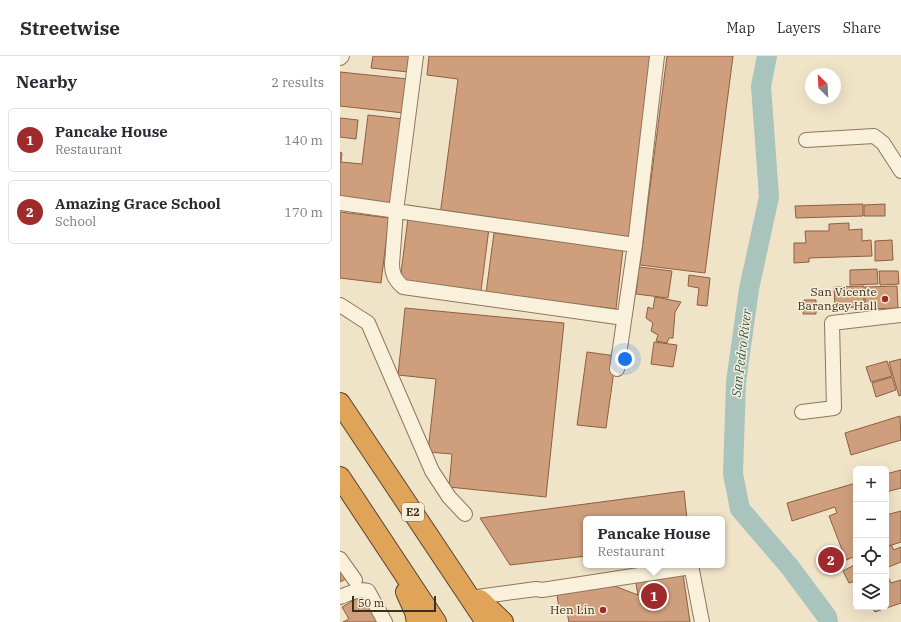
<!DOCTYPE html>
<html lang="en">
<head>
<meta charset="utf-8">
<style>
  body { margin:0; font-family:"IBM Plex Serif",serif; background:#f7f7f7; color:#2b2b33 }
  .controls { position:absolute; right:12px; bottom:12px; display:grid; overflow:hidden; border-radius:6px; box-shadow:0 4px 16px #0002 }
  .controls button { width:36px; height:36px; display:grid; place-items:center; padding:0; border:0; border-bottom:1px solid #e1e1e2; background:#fff; color:#2b2b33; font:20px sans-serif }
  .compass { position:absolute; left:465px; top:12px; width:36px; height:36px; border-radius:50%; background:#fff; box-shadow:0 4px 16px #0002; rotate:336deg }
  .scale { position:absolute; left:12px; bottom:10px; width:84px; box-sizing:border-box; padding-left:4px; border:2px solid #3d2e20; border-top:0; font-size:11px; line-height:14px; white-space:nowrap; color:#3d2e20; -webkit-text-stroke:3px #f7eed8; paint-order:stroke }
  .you { position:absolute; left:285px; top:303px; width:14px; height:14px; margin:-10px; border:3px solid #fff; border-radius:50%; background:#1a73e8; box-shadow:0 0 0 6px #1a73e833 }
  .badge { display:grid; place-items:center; width:26px; height:26px; border-radius:50%; background:#9e2a2b; color:#fff; font-size:13px; font-weight:700 }
  .pin { position:absolute; translate:-50% -50%; border:2px solid #fff; box-shadow:0 1px 4px #0006 }
  .popup { position:absolute; left:243px; top:460px; width:142px; height:52px; box-sizing:border-box; display:grid; place-content:center; border-radius:6px; background:#fff; filter:drop-shadow(0 1px 3px #0005); font-size:13px; white-space:nowrap; color:#7c7c81 }
  .popup b { font-size:15px; color:#2b2b33 }
  .popup::after { content:''; position:absolute; left:50%; top:100%; margin-left:-8px; border:8px solid transparent; border-top-color:#fff }
  .list { margin:0; padding:0; list-style:none }
  h2 { display:flex; justify-content:space-between; align-items:center; height:52px; margin:0; padding:0 16px; font-size:17px }
  h2 small { font-size:13px; font-weight:400; color:#7c7c81 }
  .list li { display:grid; grid-template-columns:26px 1fr auto; gap:12px; align-items:center; box-sizing:border-box; height:64px; margin:0 8px 8px; padding:0 8px; border:1px solid #e1e1e2; border-radius:6px }
  .list b { display:block; font-size:15px; white-space:nowrap }
  .list p { margin:0; font-size:13px; white-space:nowrap; color:#7c7c81 }
  .list em { font-size:13px; font-style:normal; color:#7c7c81 }
  .icon { flex:none; width:22px; height:22px; fill:none; stroke:currentColor; stroke-width:2; stroke-linecap:round; stroke-linejoin:round }
  .map { position:relative; flex:none; width:561px; height:566px; overflow:hidden }
  header { display:flex; align-items:center; gap:24px; box-sizing:border-box; height:56px; padding:0 20px; background:#fff; border-bottom:1px solid #e1e1e2 }
  header strong { font-size:19px }
  nav { display:flex; gap:22px; margin-inline-start:auto; font-size:14px }
  main { display:flex }
  aside { flex:1; background:#fff }
  .map>svg:first-child { display:block }
  .lines { fill:none; stroke-linecap:round; stroke-linejoin:round }
  .river { stroke:#a9c4bc; stroke-width:20 }
  .building { fill:#cf9f7d; stroke:#8d5f41 }
  .minor-casing { stroke:#8d765c; stroke-width:16 }
  .highway-casing { stroke:#5b4430; stroke-width:22 }
  .minor { stroke:#faf1dc; stroke-width:14 }
  .highway { stroke:#e0a458; stroke-width:20 }
  .poi-dot { fill:#9e2a2b; stroke:#f7eed8; stroke-width:1.5 }
  .labels { text-anchor:middle; stroke-width:3; stroke-linejoin:round; paint-order:stroke }
  .shield { fill:#f7eed8; stroke:#756857; stroke-width:1 }
  .shield-label { font-size:11px; font-weight:bold; fill:#3d2e20 }
  .poi-label { font-size:12px; fill:#3d2e20; stroke:#f7eed8; text-anchor:end }
  .water-label { font-size:13px; font-style:italic; fill:#2f5d5a; stroke:#f7eed8 }
</style>
</head>
<body>
<header>
<strong>Streetwise</strong>
<nav><a>Map</a><a>Layers</a><a>Share</a></nav>
</header>
<main>
<aside>
<h2>Nearby<small>2 results</small></h2>
<ul class="list">
<li><span class="badge">1</span><div><b>Pancake House</b><p>Restaurant</p></div><em>140 m</em></li>
<li><span class="badge">2</span><div><b>Amazing Grace School</b><p>School</p></div><em>170 m</em></li>
</ul>
</aside>
<div class="map">
<svg width="561" height="566" viewBox="0 0 561 566">
  <rect width="100%" height="100%" fill="#f0e4c8"/>
  <g class="lines">
    <!-- river -->
    <path class="river" d="M427 0 421 30 429 141 409 233 396 326 393 418 400 453 449 510 487 561 488 566"/>
  </g>
  <!-- building -->
  <path class="building" d="M33 0H70L68 16 31 12Z
    M89 0H312L289 184 100 159 118 23 87 19Z
    M327 0H393L365 217 300 209Z
    M0 16 68 23 64 57 0 50Z
    M28 59 63 63 54 148 0 142V96L2 97 1 106 22 108Z
    M0 62 18 64 16 83 0 81Z
    M523 148V160L456 162 455 150Z
    M545 148V160H524V149Z
    M0 156 49 162 41 227 0 222Z
    M68 162 149 172 141 235 60 225Z
    M509 167V174L522 173V185L531 184 532 200 469 202V206L454 207V187H466L465 175H489V168Z
    M154 177 283 193 276 253 146 237Z
    M552 184 553 204 535 205V185Z
    M299 211 332 215 328 242 296 238Z
    M537 213 538 228 510 229V214Z
    M539 215H558L559 228 540 229Z
    M349 219 370 222 367 250 357 249 359 232 348 230Z
    M524 230V251L495 252 494 231Z
    M557 230 558 252 525 253V231Z
    M315 241 341 246 335 256 333 282H329L327 287 316 285 318 279 311 275 313 267 306 262 308 251 313 253Z
    M464 244H476V258H463Z
    M65 252 224 267 206 441 109 431 112 398 88 396 96 323 58 319Z
    M314 286 337 289 333 311 311 308Z
    M247 296 276 300 266 372 237 369Z
    M561 303V339L559 340 549 306Z
    M547 305 552 320 531 326 526 311Z
    M552 321 556 334 536 341 532 327Z
    M560 360 561 384 511 399 505 377Z
    M561 414V432L546 436V418Z
    M516 427V446H515L516 450V500L506 504 489 460 497 457 495 451 452 465 447 447Z
    M344 435 347 463H246V500L170 509 140 462Z
    M561 455V486L546 491V459Z
    M551 489 554 494 561 491V506L546 512V491Z
    M516 508V525L509 527 503 515Z
    M0 509 8 522 0 526Z
    M343 518 350 566H229L226 552 219 553 216 531 272 529 298 539 295 522Z
    M546 521H548L551 527 561 524V547L535 556 531 551H546Z
    M23 539 39 566H3L9 563 2 551Z"/>
  <g class="lines">
    <defs>
      <path id="minor" d="M76 0 56 155 52 208C52 218 55 224 63 231L284 262
        M0 2 2 0
        M466 84 534 80 543 87 561 115
        M0 147 295 189
        M0 249 28 267 92 415 109 441 125 458
        M277 313 295 189 317 0
        M462 356 494 352 492 267 561 259
        M0 503 15 524
        M351 509 362 566
        M0 541C8 538 19 532 28 535L45 566
        M137 541 196 533 202 534 351 511"/>
      <path id="highway" d="M0 347 146 566
        M0 421 96 566
        M66 536 75 556 77 566
        M140 544 163 566"/>
    </defs>
    <!-- minor casing -->
    <use href="#minor" class="minor-casing"/>
    <!-- highway casing -->
    <use href="#highway" class="highway-casing"/>
    <!-- minor -->
    <use href="#minor" class="minor"/>
    <!-- highway -->
    <use href="#highway" class="highway"/>
  </g>
  <!-- markers -->
  <g class="poi-dot">
    <circle cx="545" cy="243" r="4"/>
    <circle cx="263" cy="554" r="4"/>
  </g>
  <g class="labels">
    <!-- shield labels -->
    <rect class="shield" x="62" y="447" width="22" height="18" rx="3"/>
    <g class="shield-label">
      <text x="73" y="460">E2</text>
    </g>
    <!-- poi labels -->
    <g class="poi-label">
      <text x="537" y="240">San Vicente<tspan x="537" dy="14">Barangay Hall</tspan></text>
      <text x="255" y="558">Hen Lin</text>
    </g>
    <!-- water labels -->
    <g class="water-label">
      <text transform="translate(401 297) rotate(-83)" y="5">San Pedro River</text>
    </g>
  </g>
</svg>
<div class="controls">
<button>+</button>
<button>−</button>
<button><svg class="icon" aria-label="locate" viewBox="0 0 24 24"><circle cx="12" cy="12" r="6"/><path d="M12 2v4M12 18v4M2 12h4M18 12h4"/></svg></button>
<button><svg class="icon" aria-label="layers" viewBox="0 0 24 24"><path d="M12 4l9 5-9 5-9-5zM3 14l9 5 9-5"/></svg></button>
</div>
<svg class="compass" viewBox="-18 -18 36 36"><path d="M0-13l5 13h-10z" fill="#e53935"/><path d="M0 13l5-13h-10z" fill="#7c7c81"/></svg>
<div class="scale">50 m</div>
<div class="you"></div>
<div class="pin badge" style="left:314px;top:540px">1</div>
<div class="popup"><b>Pancake House</b>Restaurant</div>
<div class="pin badge" style="left:491px;top:504px">2</div>
</div>
</main>
</body>
</html>
